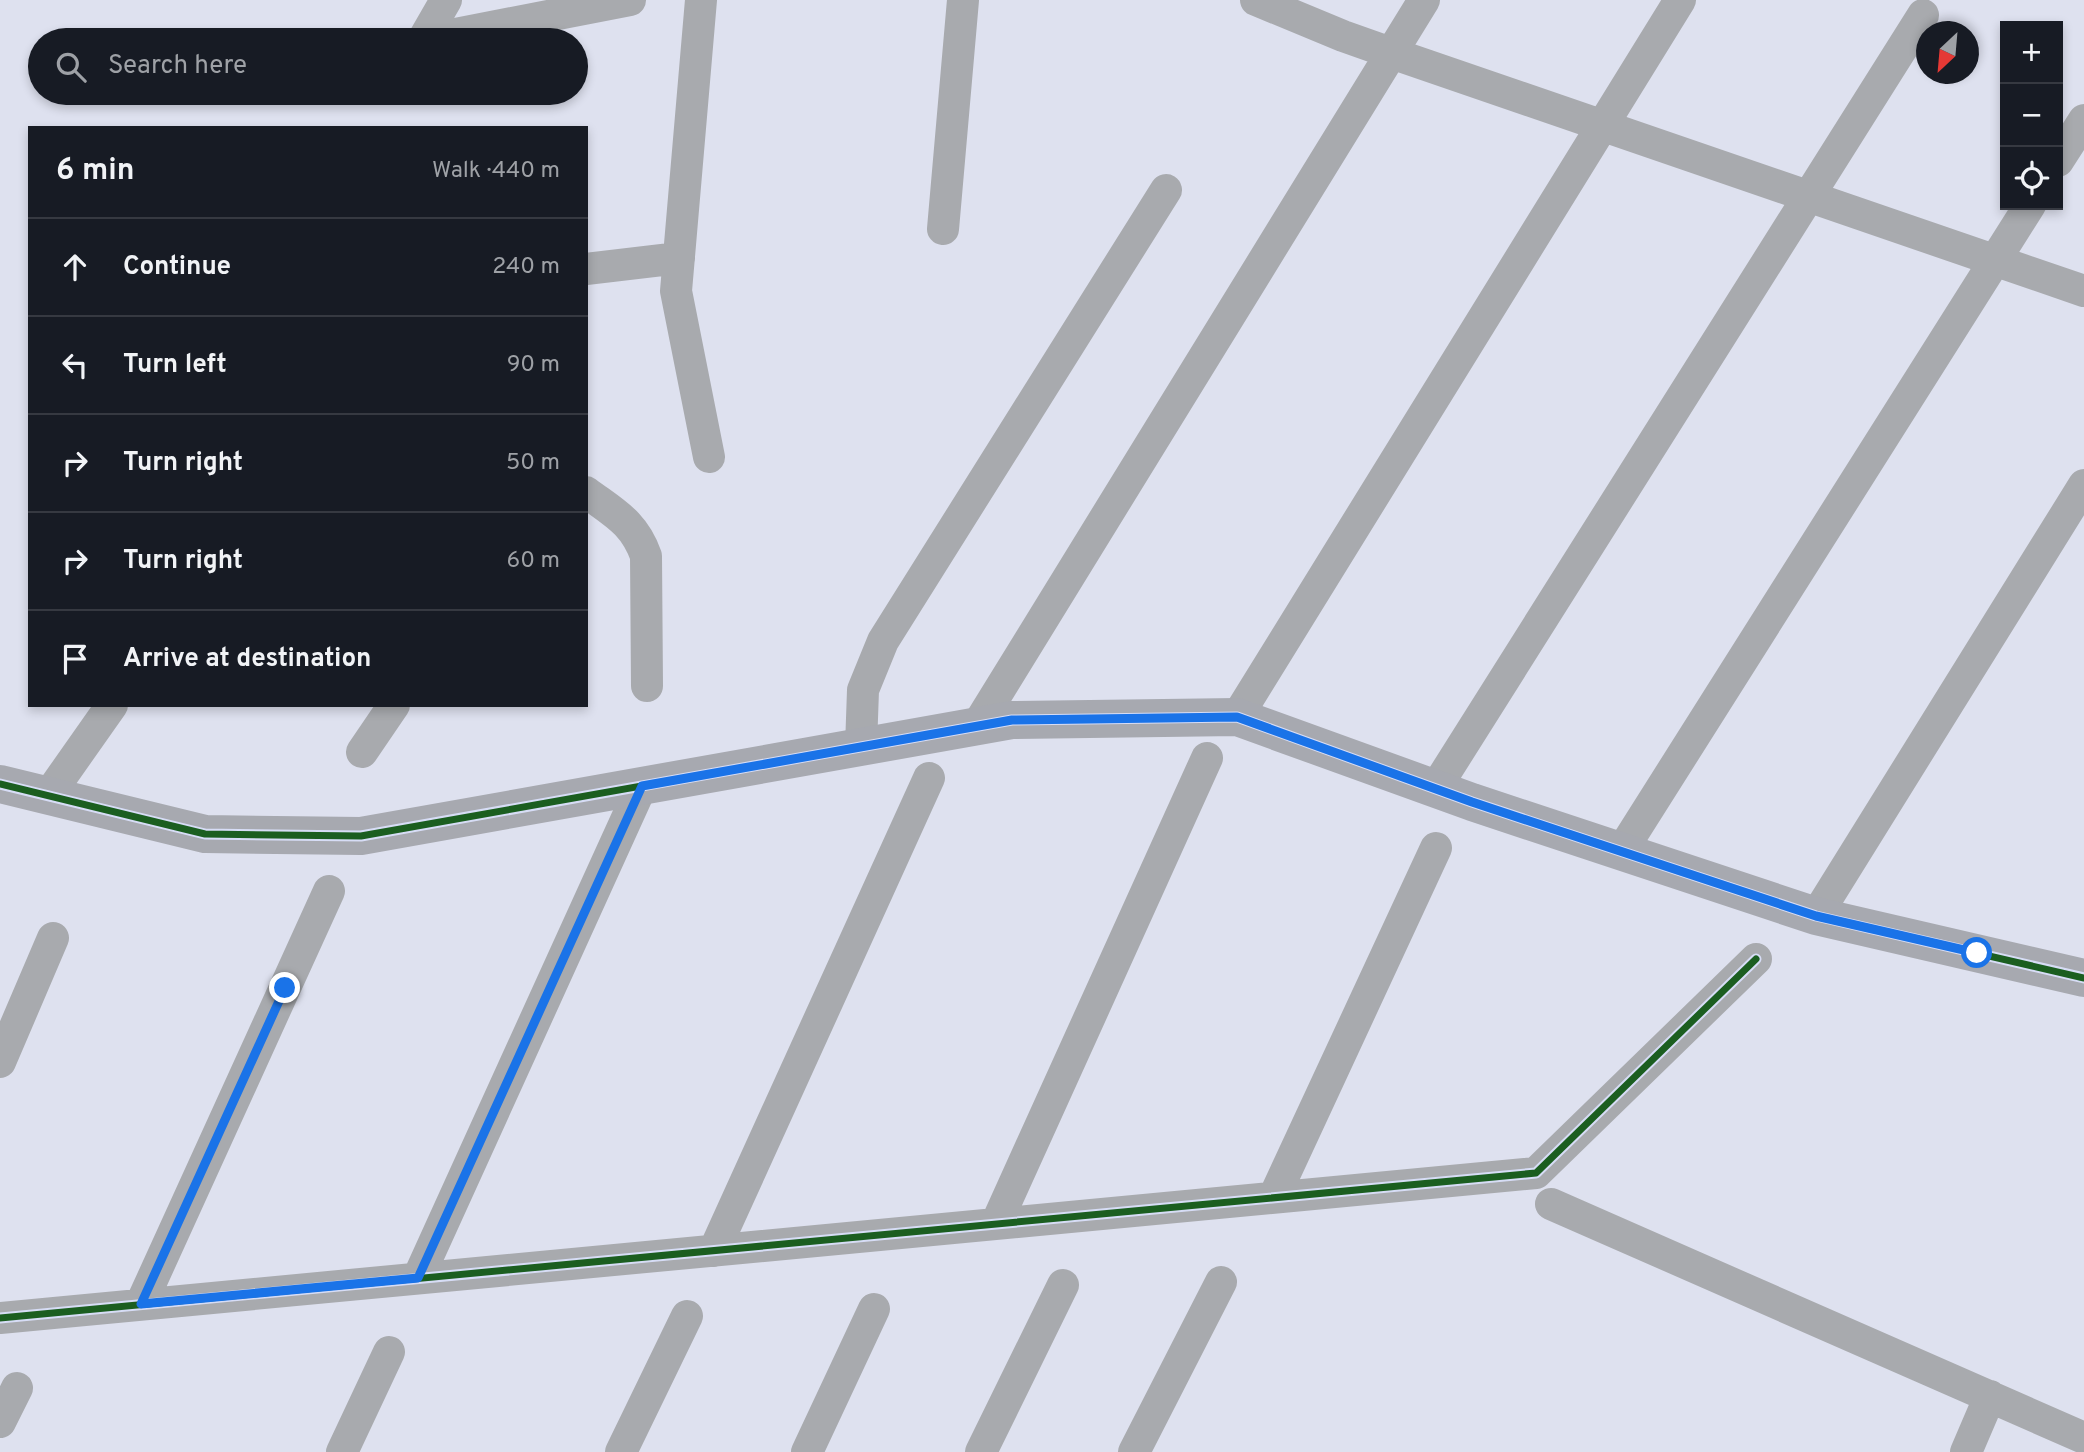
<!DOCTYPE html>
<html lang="en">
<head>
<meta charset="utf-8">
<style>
  body { margin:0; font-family:Overpass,sans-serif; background:#242831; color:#f1f3f6 }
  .controls { position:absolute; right:21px; top:21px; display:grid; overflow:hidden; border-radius:0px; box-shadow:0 4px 10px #0003 }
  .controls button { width:63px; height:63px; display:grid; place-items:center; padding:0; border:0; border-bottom:2px solid #363941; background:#171b24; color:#f1f3f6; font:35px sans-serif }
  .compass { position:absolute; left:1916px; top:21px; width:63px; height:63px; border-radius:50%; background:#171b24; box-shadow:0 4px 10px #0003; rotate:206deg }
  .stop { position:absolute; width:21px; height:21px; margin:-16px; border:5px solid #1a73e8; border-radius:50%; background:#fff }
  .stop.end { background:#1a73e8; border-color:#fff; box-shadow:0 2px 7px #0008 }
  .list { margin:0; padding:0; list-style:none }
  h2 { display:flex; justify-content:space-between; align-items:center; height:91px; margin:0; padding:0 28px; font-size:30px }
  h2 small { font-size:23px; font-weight:400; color:#9ea1a6 }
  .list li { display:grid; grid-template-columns:46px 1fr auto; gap:21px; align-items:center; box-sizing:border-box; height:98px; padding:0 28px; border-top:2px solid #363941 }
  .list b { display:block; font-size:26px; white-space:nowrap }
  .list em { font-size:23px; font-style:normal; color:#9ea1a6 }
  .icon { flex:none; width:38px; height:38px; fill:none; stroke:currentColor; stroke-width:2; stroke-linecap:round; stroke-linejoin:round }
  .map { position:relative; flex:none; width:2084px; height:1452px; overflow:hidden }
  .search { position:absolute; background:#171b24; box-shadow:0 4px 10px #0003; left:28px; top:28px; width:560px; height:77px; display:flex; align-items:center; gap:18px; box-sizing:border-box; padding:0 24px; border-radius:38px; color:#9ea1a6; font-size:26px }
  .panel { position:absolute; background:#171b24; box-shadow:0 4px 10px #0003; left:28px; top:126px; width:560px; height:581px; border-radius:0px }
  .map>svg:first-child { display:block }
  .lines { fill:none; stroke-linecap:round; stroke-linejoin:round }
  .street { stroke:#a8aaae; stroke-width:32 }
  .secondary { stroke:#a7a9b0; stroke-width:38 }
  .cycleway-casing { stroke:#d7ddf6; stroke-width:11 }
  .cycleway { stroke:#1b5e20; stroke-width:7 }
  .route { stroke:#1a73e8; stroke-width:9 }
</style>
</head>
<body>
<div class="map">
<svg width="2084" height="1452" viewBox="0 0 2084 1452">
  <rect width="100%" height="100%" fill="#dee1ef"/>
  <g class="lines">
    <!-- street -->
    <path class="street" d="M701 0 676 291 709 457
      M1256 0 1343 36 1391 53 2084 291
      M423 40 446 0
      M425 40 630 0
      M2058 161 2084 120
      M943 229 963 0
      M586 269 679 258
      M586 492C614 513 634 522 646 556L647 686
      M1237 717 1680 0
      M977 726 1424 0
      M861 747 863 690 883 641 1166 190
      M362 752 394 705
      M1435 789 1923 15
      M48 796 112 705
      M1621 852 2030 205
      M1816 916 2084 485
      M0 1062 53 938
      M1274 1197 1436 848
      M1551 1204 2084 1438
      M996 1224 1207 758
      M714 1251 929 778
      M418 1278 642 785
      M141 1304 329 891
      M0 1318 1536 1173 1756 959
      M0 1422 17 1388
      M342 1452 389 1352
      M621 1452 687 1316
      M807 1452 874 1309
      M981 1452 1063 1285
      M1134 1452 1221 1282
      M1966 1452 1990 1396"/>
    <!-- secondary -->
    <path class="secondary" d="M0 784 205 834 361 836 1012 720 1237 717 1472 802 1816 916 2084 978"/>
    <defs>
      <path id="cycleway" d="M0 784 205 834 361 836 1012 720 1237 717 1472 802 1816 916 2084 978
        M0 1318 1536 1173 1756 959"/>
    </defs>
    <!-- cycleway casing -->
    <use href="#cycleway" class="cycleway-casing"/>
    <!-- cycleway -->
    <use href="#cycleway" class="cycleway"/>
  </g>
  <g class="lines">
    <!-- route -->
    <path class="route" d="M285 988 141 1304 418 1278 642 786 1012 720 1237 717 1472 802 1816 916 1977 953"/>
  </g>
</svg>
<div class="controls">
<button>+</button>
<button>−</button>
<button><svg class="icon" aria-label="locate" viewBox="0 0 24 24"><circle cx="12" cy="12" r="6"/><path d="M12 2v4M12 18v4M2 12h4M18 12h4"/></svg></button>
</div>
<svg class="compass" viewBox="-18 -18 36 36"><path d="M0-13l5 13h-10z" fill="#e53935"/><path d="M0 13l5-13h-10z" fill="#9ea1a6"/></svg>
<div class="stop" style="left:1977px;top:953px"></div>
<div class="stop end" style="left:285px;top:988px"></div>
<div class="search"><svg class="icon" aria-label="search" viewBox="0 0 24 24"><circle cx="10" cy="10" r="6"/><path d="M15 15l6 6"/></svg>Search here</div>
<section class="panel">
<h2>6 min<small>Walk · 440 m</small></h2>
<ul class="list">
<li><svg class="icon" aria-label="ahead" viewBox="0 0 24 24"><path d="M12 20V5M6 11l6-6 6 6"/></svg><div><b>Continue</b></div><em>240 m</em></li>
<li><svg class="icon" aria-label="left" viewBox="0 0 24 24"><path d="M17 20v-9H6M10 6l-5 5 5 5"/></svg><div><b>Turn left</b></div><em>90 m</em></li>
<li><svg class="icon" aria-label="right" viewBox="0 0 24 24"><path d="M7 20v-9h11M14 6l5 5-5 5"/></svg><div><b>Turn right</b></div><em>50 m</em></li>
<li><svg class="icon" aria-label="right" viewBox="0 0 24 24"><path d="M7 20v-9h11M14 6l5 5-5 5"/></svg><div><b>Turn right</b></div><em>60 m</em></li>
<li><svg class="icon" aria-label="arrive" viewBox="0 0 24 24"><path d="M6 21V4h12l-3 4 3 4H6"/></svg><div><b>Arrive at destination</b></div></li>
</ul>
</section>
</div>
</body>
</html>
